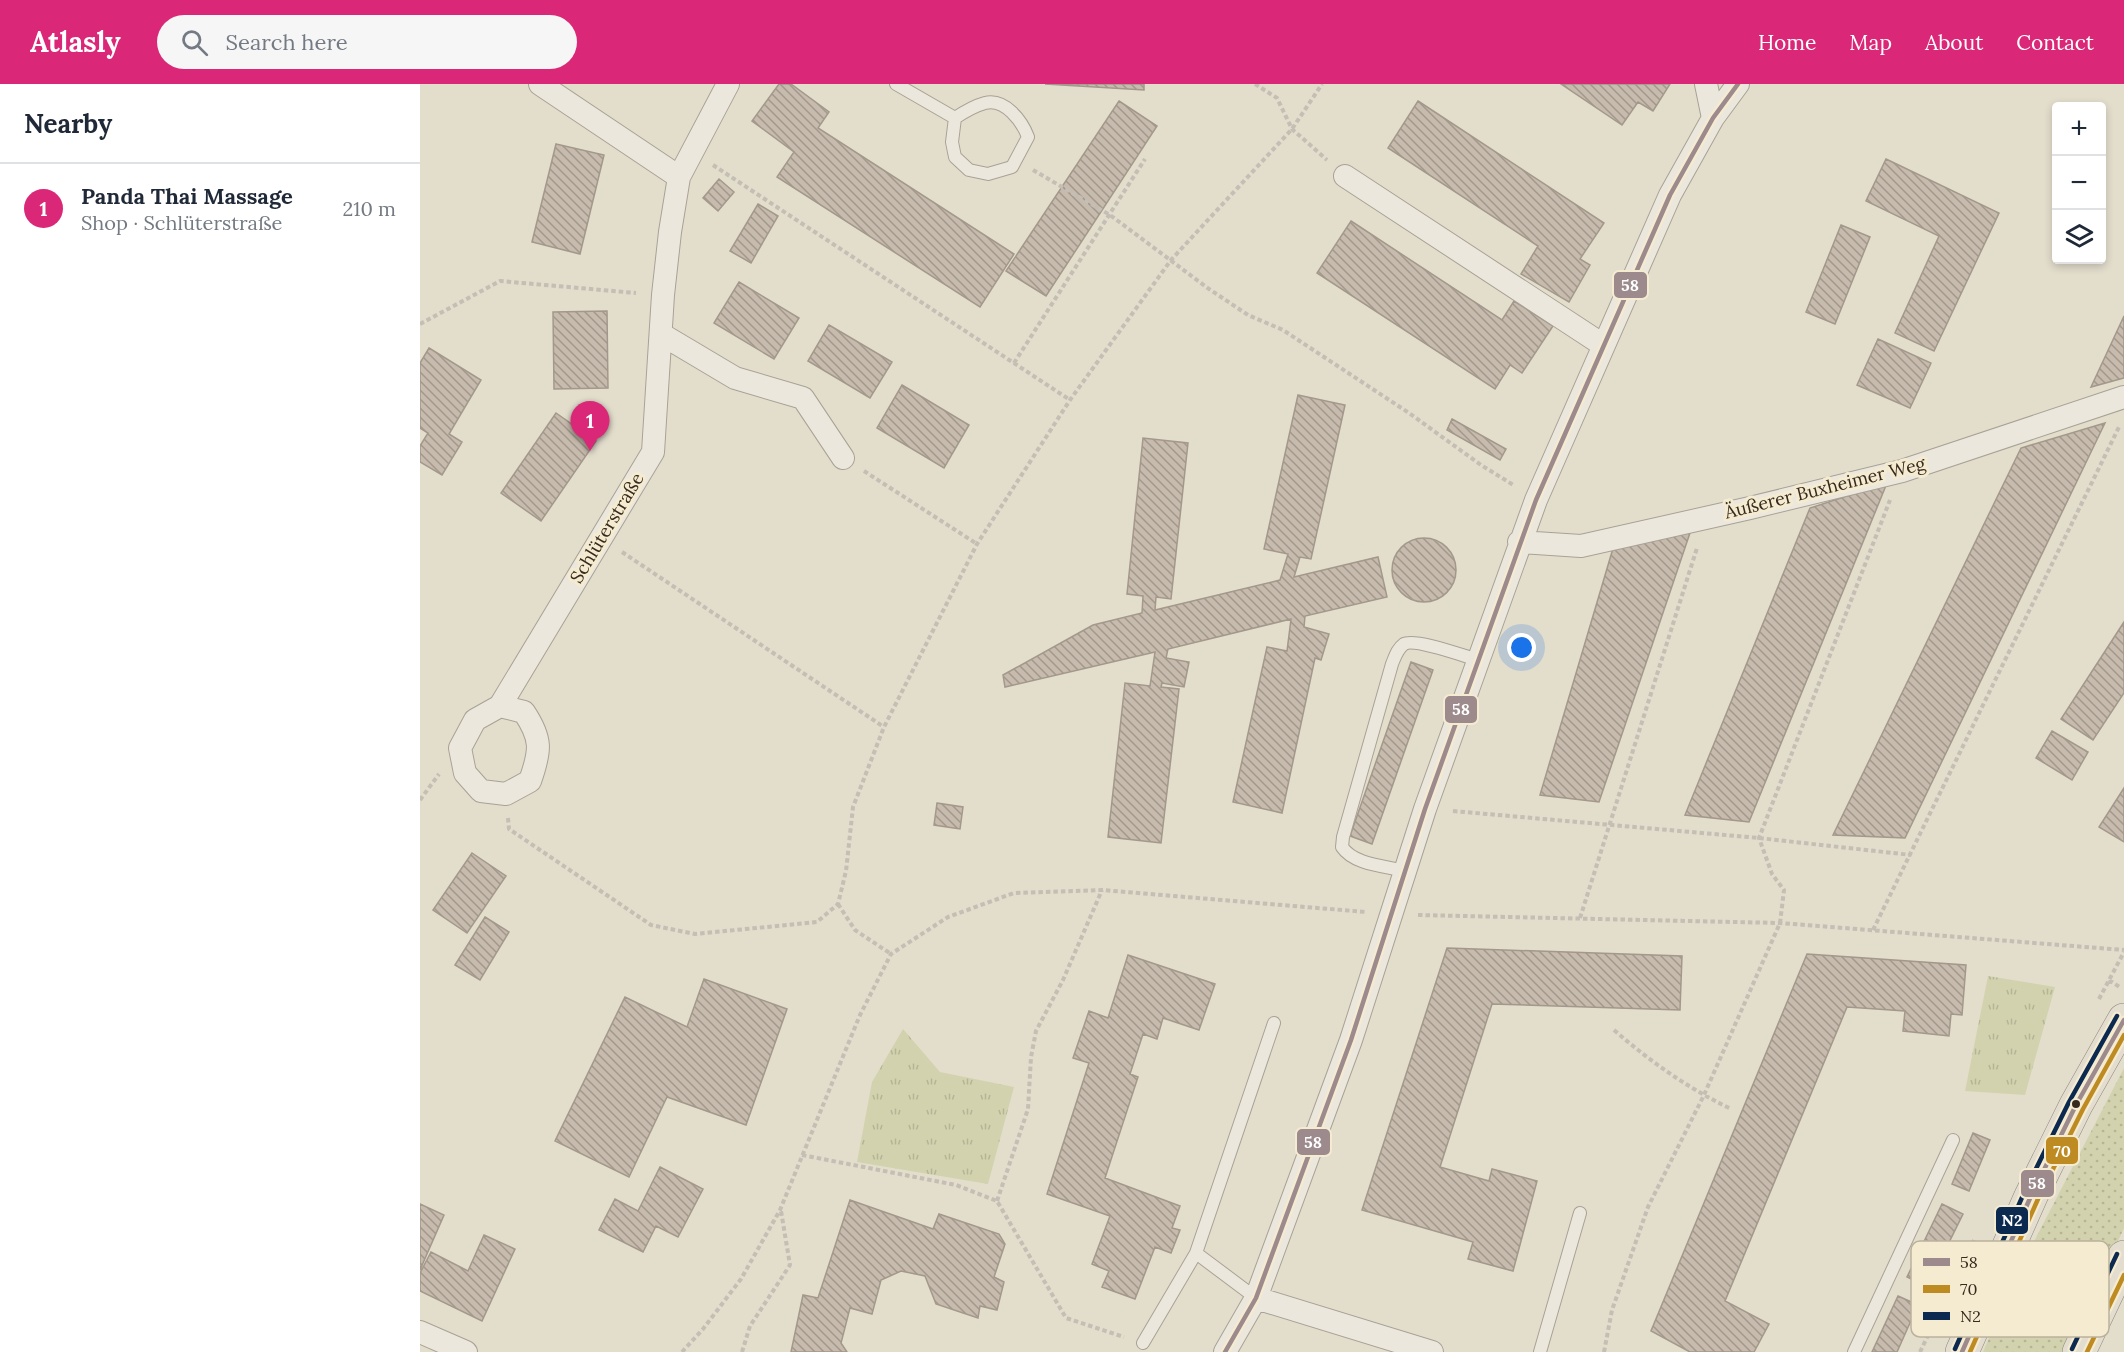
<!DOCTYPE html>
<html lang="en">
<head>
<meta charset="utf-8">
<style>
  body { margin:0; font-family:Lora,serif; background:#f6f6f7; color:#1f2937 }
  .controls { position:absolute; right:18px; top:18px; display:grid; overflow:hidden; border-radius:6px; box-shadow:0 3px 9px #0003 }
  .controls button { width:54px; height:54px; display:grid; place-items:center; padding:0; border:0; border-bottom:2px solid #e0e1e3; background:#fff; color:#1f2937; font:30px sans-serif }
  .you { position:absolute; left:1102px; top:564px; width:21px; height:21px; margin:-15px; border:4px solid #fff; border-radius:50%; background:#1a73e8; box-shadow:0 0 0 9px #1a73e833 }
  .badge { display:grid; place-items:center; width:39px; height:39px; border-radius:50%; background:#db2777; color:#fff; font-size:20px; font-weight:700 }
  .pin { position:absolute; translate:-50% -50px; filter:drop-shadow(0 2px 3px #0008) }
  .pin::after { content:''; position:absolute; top:32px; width:21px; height:18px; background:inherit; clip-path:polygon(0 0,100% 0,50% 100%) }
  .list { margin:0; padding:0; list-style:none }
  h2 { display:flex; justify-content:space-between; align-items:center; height:78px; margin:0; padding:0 24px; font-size:26px }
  h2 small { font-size:20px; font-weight:400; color:#747a83 }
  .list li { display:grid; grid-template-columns:39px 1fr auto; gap:18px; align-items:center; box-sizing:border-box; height:90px; padding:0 24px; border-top:2px solid #e0e1e3 }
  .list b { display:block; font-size:22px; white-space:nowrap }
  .list p { margin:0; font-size:20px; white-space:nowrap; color:#747a83 }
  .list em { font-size:20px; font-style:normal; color:#747a83 }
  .icon { flex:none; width:33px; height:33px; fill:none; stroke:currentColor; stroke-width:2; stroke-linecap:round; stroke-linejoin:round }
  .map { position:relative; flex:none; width:1704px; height:1268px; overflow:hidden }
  header { display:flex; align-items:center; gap:36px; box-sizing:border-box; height:84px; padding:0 30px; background:#db2777; color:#fff }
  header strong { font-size:28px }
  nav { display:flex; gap:33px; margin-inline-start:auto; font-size:21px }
  .search { width:420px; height:54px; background:#f6f6f7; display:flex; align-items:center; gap:15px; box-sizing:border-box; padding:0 21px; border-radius:33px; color:#747a83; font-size:22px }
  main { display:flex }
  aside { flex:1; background:#fff }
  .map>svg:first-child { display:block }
  .grass { fill:url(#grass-dots) }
  .park { fill:url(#park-tufts) }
  .building { fill:url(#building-back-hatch); stroke:#a3988b; stroke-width:1.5 }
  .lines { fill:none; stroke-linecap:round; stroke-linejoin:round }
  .lane-casing { stroke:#a8a295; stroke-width:14 }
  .street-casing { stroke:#a8a295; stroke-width:24 }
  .primary-casing { stroke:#8e877c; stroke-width:34 }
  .path { stroke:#c4beb4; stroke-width:4; stroke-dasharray:4.5 3; stroke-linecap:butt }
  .lane { stroke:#ece7dd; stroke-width:12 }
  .street { stroke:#ece7dd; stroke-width:22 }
  .primary { stroke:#e3ddcf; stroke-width:33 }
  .bus-1-casing { stroke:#f5ebd1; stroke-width:9 }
  .bus-2-casing { stroke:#f5ebd1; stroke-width:9 }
  .bus-3-casing { stroke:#f5ebd1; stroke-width:9 }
  .bus-1 { stroke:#9c8a8d; stroke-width:4.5 }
  .bus-2 { stroke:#bd8b21; stroke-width:4.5 }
  .bus-3 { stroke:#0c294f; stroke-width:4.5 }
  .bus-dot { fill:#372a1d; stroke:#f5ebd1; stroke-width:2 }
  .labels { text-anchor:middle; stroke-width:6; stroke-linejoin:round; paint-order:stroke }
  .street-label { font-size:18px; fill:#372a1d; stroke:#f5ebd1 }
  .key { fill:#f5ebd1; stroke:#bcb19b; stroke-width:1.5 }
  .key-label { font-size:16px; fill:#372a1d }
  .line-badge { stroke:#f5ebd1; stroke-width:2 }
  .badge-label { font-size:16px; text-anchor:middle; font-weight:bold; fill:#fff }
</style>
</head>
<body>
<header>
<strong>Atlasly</strong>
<div class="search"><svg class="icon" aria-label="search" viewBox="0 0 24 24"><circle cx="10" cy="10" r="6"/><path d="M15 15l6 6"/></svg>Search here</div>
<nav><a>Home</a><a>Map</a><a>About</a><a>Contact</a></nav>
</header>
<main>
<aside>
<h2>Nearby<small></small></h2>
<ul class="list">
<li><span class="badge">1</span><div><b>Panda Thai Massage</b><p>Shop · Schlüterstraße</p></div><em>210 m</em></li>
</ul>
</aside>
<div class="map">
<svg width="1704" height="1268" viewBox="0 0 1704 1268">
  <defs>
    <pattern id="grass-dots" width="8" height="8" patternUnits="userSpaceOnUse" patternTransform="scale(1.5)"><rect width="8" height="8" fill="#d2d3ae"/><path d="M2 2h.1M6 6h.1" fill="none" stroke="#b5b595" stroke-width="1.8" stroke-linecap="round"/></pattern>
    <pattern id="park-tufts" width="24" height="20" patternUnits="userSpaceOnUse" patternTransform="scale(1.5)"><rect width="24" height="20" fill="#d2d3ae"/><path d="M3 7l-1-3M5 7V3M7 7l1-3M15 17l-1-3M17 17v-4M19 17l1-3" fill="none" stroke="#b5b595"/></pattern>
    <pattern id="building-back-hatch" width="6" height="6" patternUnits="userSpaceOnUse" patternTransform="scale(1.5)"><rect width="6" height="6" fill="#c7bbad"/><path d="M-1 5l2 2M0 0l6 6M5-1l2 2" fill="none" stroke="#a2988c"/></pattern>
  </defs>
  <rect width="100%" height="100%" fill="#e3ddcc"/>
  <!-- grass -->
  <path class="grass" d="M1704 984V1144L1647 1268H1563L1594 1196Z"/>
  <!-- park -->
  <path class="park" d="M1568 892 1635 903 1605 1011 1545 1007Z
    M483 945 520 988 594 1003 568 1100 437 1078 452 998Z"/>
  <!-- building -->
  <path class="building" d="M359 0H371L409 28 398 44 594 170 560 223 357 93 374 68 332 37Z
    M625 0H724V6Z
    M1141 0H1250L1233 27 1218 18 1202 41Z
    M699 17 737 42 626 212 586 187Z
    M998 17 1184 139 1160 175 1170 181 1149 218 1101 190 1118 162 968 64Z
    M136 60 184 71 160 170 112 158Z
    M1466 75 1579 129 1514 267 1475 249 1519 152 1446 117Z
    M299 95 314 108 298 127 283 114Z
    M338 120 358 132 331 179 310 167Z
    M931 137 1082 236 1094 217 1133 242 1102 289 1090 281 1075 305 897 189Z
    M1421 141 1450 153 1415 240 1386 228Z
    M319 198 379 234 354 275 294 239Z
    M187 227 188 304 134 305 133 228Z
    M1704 232V294L1671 303Z
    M409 241 472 278 450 314 388 277Z
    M1458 255 1511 279 1490 324 1437 301Z
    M9 264 61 296 29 350 42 358 22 391 0 378V362L8 349 0 344V279Z
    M482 301 549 341 524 384 457 344Z
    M878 311 925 321 891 475 880 473 874 493 958 473 967 513 885 532 884 543 909 550 901 576 895 574 862 729 813 718 847 563 867 567 871 535 748 565 746 574 769 578 764 603 742 599 741 603 759 605 741 759 688 753 705 599 730 602 735 568 585 603 583 591 673 541 722 529 723 512 707 510 723 354 768 359 751 515 736 513 735 526 860 496 868 470 844 465Z
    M136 329 176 357 121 437 81 409Z
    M1032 335 1086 365 1080 376 1027 346Z
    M1685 339 1485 754 1413 751 1601 364Z
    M1467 399 1329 738 1265 731 1390 424Z
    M1272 443 1179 718 1120 711 1194 461Z
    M972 486a32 32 0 1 1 64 0a32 32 0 1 1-64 0Z
    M1704 538V609L1673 656 1641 635Z
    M991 578 1013 586 952 760 930 752Z
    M1632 647 1668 668 1652 696 1616 674Z
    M1704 704V758L1679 743Z
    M517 719 543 723 540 745 514 741Z
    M52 769 86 792 47 849 13 826Z
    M65 833 89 848 60 896 35 881Z
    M1027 864 1262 872 1260 926 1072 920 1020 1083 1069 1097 1072 1085 1117 1097 1093 1187 1048 1175 1053 1158 942 1126Z
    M1387 870 1546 881 1542 931 1531 930 1529 952 1483 947 1485 927 1427 923 1305 1217 1349 1240 1334 1268H1270L1231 1247Z
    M708 871 795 900 779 946 743 934 737 955 723 950 710 990 718 993 685 1094 760 1122 752 1144 760 1146 751 1169 735 1163 715 1215 682 1203 689 1187 672 1180 690 1132 627 1110 669 979 653 974 669 927 688 934Z
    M284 895 367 925 326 1041 247 1013 209 1093 135 1057 205 913 267 943Z
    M1553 1049 1570 1056 1549 1107 1532 1100Z
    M240 1083 283 1105 258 1153 236 1142 223 1168 179 1146 195 1115 218 1127Z
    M430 1116 513 1145 519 1130 579 1150 585 1160 574 1193 584 1198 577 1226 560 1222 558 1234 516 1220 505 1192 481 1187 461 1196 452 1230 430 1224 421 1259 427 1268H371L383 1211 398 1214Z
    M0 1120 24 1131 0 1186Z
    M1522 1120 1543 1130 1507 1203 1487 1193Z
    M64 1151 95 1165 62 1237 0 1207V1189L11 1168 48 1187Z
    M1478 1212 1498 1221 1477 1268H1452Z"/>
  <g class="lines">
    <defs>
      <path id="lane" d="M476 0 535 34C544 28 554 22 565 19 585 14 602 37 608 53L592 83 568 90 549 86 535 73 532 58 535 34
        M985 787C966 782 934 781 922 763L923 753 972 580C975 573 977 565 984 560 995 554 1044 572 1058 576
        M776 1169 836 1214
        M723 1259 776 1169 854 939
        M1120 1268 1160 1129
        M1434 1268 1533 1056"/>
      <path id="street" d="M120 0 259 93
        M1286 0 1293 34
        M925 92 1183 261
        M241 250 315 294 383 314 423 374
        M1099 458 1161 462 1330 424 1482 387 1704 313
        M80 622 104 628C122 655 121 666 110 697L86 710 61 707 45 689 40 664 55 636 80 622 233 368 243 211 250 148 259 93 308 0
        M836 1214 1012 1268
        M0 1248 46 1268
        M805 1268 836 1214 931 956 1005 725 1116 416 1250 111 1293 34 1318 0"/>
      <path id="primary" d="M1542 1268 1611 1112 1656 1021 1704 936
        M1659 1268 1704 1173"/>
    </defs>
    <!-- lane casing -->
    <use href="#lane" class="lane-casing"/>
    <!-- street casing -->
    <use href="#street" class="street-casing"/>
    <!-- primary casing -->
    <use href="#primary" class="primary-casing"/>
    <!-- path -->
    <path class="path" d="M835 0 857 14 872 45 907 76
      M293 81 650 316
      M613 86 690 131 789 205 828 231 863 246 989 329 1061 381 1095 402
      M0 240 80 197 216 209
      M594 279 725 75
      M444 387 557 460
      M202 468 464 643
      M0 716 19 690
      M1033 727 1339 754 1491 771
      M88 734 89 745 231 841 275 850 397 838 418 820 426 787 433 723 464 643 557 460 650 316 751 176 872 45 902 0
      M418 820 435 846 471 870
      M998 831 1360 839 1704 866
      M1160 834 1277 464
      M1453 846 1699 343
      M1689 896 1701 904
      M1679 915 1704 868
      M1194 946C1231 978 1266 1003 1311 1025
      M382 1071 536 1101 577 1117 646 1234 704 1253
      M577 1117 608 1025 611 973 616 947 643 896 682 806
      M262 1268 283 1245 321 1195 360 1126 440 931 471 870 528 833 594 809 682 806 946 828
      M322 1268 330 1242 370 1181 361 1127
      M1184 1268 1192 1226 1228 1123 1284 1011 1360 839 1364 806 1352 790 1339 754 1470 416
      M1500 1268 1554 1156"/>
    <!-- lane -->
    <use href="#lane" class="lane"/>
    <!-- street -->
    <use href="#street" class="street"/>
    <!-- primary -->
    <use href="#primary" class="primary"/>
    <defs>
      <path id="bus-1" d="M805 1268 836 1214 931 956 1005 725 1116 416 1250 111 1293 34 1318 0
        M1542 1268 1611 1112 1656 1021 1704 936"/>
      <path id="bus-2" d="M1550 1268 1618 1115 1663 1025 1704 951
        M1667 1268 1704 1191"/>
      <path id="bus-3" d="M1535 1265 1604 1109 1649 1018 1697 932
        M1652 1265 1697 1170"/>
    </defs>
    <!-- bus-1 casing -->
    <use href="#bus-1" class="bus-1-casing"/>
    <!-- bus-2 casing -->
    <use href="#bus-2" class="bus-2-casing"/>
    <!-- bus-3 casing -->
    <use href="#bus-3" class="bus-3-casing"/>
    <!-- bus-1 -->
    <use href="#bus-1" class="bus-1"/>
    <!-- bus-2 -->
    <use href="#bus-2" class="bus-2"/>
    <!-- bus-3 -->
    <use href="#bus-3" class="bus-3"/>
  </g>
  <!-- markers -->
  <circle class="bus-dot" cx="1656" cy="1020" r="5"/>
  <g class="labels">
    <!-- street labels -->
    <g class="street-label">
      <text transform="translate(1405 404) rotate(-14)" y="6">Äußerer Buxheimer Weg</text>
      <text transform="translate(187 444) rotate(-59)" y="6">Schlüterstraße</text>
    </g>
  </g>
  <!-- legend -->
  <rect x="1491" y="1157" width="198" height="96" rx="9" class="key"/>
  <rect x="1503" y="1174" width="27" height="8" fill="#9c8a8d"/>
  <rect x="1503" y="1201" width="27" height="8" fill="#bd8b21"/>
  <rect x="1503" y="1228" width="27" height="8" fill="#0c294f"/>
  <g class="key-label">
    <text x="1540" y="1184">58</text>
    <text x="1540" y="1211">70</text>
    <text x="1540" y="1238">N2</text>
  </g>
  <g class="line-badge">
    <rect x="1193" y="187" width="35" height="28" rx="6" fill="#9c8a8d"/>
    <rect x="1024" y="611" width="34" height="29" rx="6" fill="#9c8a8d"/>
    <rect x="876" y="1044" width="35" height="28" rx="6" fill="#9c8a8d"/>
    <rect x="1625" y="1052" width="34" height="29" rx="6" fill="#bd8b21"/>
    <rect x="1600" y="1085" width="35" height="29" rx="6" fill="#9c8a8d"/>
    <rect x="1575" y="1122" width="34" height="29" rx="6" fill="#0c294f"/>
  </g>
  <g class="badge-label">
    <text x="1210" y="207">58</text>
    <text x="1041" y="631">58</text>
    <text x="893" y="1064">58</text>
    <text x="1642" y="1073">70</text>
    <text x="1617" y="1105">58</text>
    <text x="1592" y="1142">N2</text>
  </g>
</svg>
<div class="controls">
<button>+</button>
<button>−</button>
<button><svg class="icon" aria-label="layers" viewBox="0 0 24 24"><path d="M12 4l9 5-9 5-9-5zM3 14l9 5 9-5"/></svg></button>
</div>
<div class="you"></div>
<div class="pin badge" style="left:170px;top:367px">1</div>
</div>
</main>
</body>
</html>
